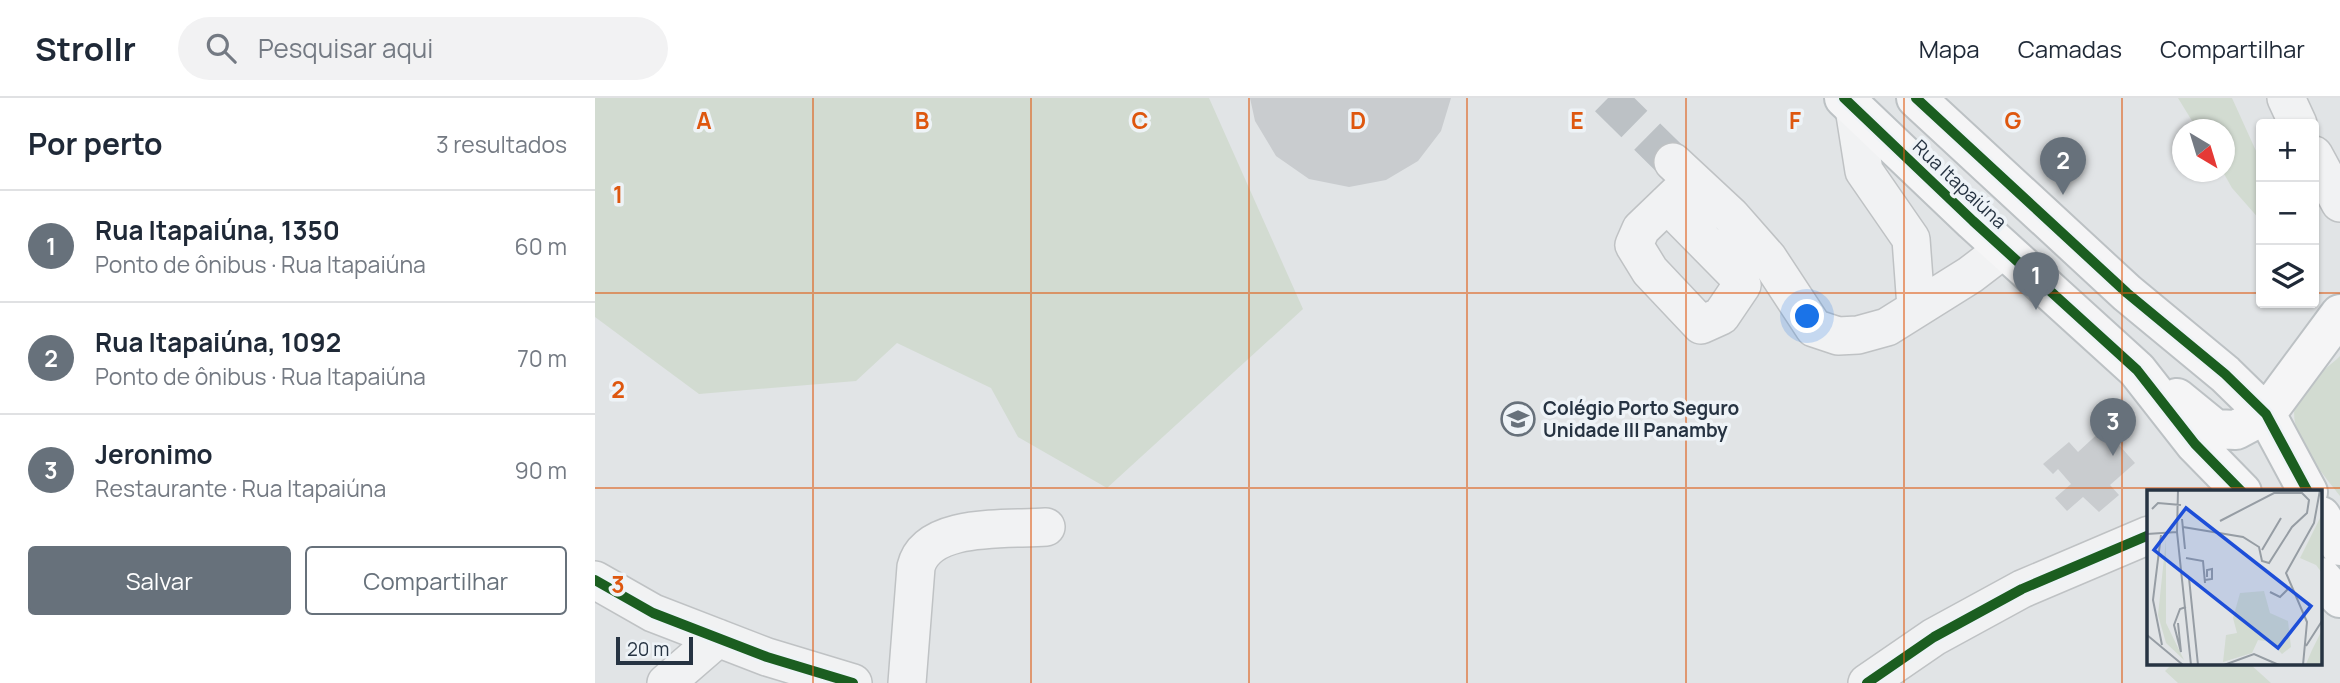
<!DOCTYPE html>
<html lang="pt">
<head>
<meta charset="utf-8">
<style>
  body { margin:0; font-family:Manrope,sans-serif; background:#f2f2f3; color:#1f2937 }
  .controls { position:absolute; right:21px; top:21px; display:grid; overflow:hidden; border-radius:7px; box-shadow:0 2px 5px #0004 }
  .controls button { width:63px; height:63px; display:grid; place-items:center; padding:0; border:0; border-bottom:2px solid #e0e1e3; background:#fff; color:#1f2937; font:35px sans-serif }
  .compass { position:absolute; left:1577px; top:21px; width:63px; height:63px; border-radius:50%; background:#fff; box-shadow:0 2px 5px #0004; rotate:142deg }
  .scale { position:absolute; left:21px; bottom:18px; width:77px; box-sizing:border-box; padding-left:7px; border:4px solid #263342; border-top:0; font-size:19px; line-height:24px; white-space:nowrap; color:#263342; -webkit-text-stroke:5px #eef3f7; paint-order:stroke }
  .you { position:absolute; left:1213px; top:219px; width:24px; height:24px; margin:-18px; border:5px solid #fff; border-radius:50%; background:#1a73e8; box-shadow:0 0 0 10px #1a73e833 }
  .badge { display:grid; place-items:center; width:46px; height:46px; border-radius:50%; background:#67717b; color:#fff; font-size:23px; font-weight:700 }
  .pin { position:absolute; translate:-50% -58px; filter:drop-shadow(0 2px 4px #0008) }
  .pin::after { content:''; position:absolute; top:37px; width:24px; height:21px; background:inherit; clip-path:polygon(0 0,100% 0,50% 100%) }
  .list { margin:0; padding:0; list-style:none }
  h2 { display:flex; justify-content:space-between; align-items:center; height:91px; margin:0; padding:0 28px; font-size:30px }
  h2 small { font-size:23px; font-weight:400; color:#747a83 }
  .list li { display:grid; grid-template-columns:46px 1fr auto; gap:21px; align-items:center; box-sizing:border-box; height:112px; padding:0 28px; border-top:2px solid #e0e1e3 }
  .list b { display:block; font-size:26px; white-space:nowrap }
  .list p { margin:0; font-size:23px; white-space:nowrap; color:#747a83 }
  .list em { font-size:23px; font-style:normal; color:#747a83 }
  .actions { display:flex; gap:14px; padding:21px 28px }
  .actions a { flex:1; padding:16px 0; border:2px solid #67717b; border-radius:7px; text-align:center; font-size:24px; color:#67717b }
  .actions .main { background:#67717b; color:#fff }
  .icon { flex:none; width:38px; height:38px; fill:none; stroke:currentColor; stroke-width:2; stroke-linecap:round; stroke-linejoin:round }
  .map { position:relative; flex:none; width:1745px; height:585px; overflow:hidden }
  header { display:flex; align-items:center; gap:42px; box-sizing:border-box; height:98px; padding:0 35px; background:#fff; border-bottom:2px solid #e0e1e3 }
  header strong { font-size:33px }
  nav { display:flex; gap:38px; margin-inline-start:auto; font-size:24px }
  .search { width:490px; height:63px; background:#f2f2f3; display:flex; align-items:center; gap:18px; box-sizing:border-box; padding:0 24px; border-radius:38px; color:#747a83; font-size:26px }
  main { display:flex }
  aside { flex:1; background:#fff }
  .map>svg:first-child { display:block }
  .green { fill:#d2dbd1 }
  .building { fill:#c9cccf }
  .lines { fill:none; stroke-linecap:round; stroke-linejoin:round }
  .minor-tunnel { stroke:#bcc1c5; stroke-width:37; stroke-dasharray:37 18; stroke-linecap:butt }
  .minor-casing { stroke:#bfc2c4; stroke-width:40 }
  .major-casing { stroke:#bcc1c4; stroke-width:42 }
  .minor { stroke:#f1f2f3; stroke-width:37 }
  .major { stroke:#f5f5f6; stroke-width:38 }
  .cycleway-casing { stroke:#eef3f7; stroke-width:15 }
  .cycleway { stroke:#1b5e20; stroke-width:10 }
  .grid { fill:none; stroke:#de570f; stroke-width:2; stroke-opacity:0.55 }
  .labels { text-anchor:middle; stroke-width:7; stroke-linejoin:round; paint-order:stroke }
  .street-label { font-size:19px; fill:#263342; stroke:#eef3f7 }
  .poi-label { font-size:19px; font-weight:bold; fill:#263342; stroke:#eef3f7; text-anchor:start }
  .inset-road { fill:none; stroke:#969da4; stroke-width:2 }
  .view { fill:#1d4ed8; fill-opacity:0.15; stroke:#1d4ed8; stroke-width:3.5 }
  .inset-edge { fill:none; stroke:#263342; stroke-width:3.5 }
  .grid-label { font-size:23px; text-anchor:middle; font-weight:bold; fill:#de570f; stroke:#eef3f7; stroke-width:7; stroke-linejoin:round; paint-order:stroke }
</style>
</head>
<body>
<header>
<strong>Strollr</strong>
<div class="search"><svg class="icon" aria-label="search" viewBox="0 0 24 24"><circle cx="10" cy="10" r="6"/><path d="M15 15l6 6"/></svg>Pesquisar aqui</div>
<nav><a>Mapa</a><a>Camadas</a><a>Compartilhar</a></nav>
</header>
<main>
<aside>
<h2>Por perto<small>3 resultados</small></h2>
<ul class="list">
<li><span class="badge">1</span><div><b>Rua Itapaiúna, 1350</b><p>Ponto de ônibus · Rua Itapaiúna</p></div><em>60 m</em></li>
<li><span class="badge">2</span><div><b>Rua Itapaiúna, 1092</b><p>Ponto de ônibus · Rua Itapaiúna</p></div><em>70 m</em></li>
<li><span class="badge">3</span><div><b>Jeronimo</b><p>Restaurante · Rua Itapaiúna</p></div><em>90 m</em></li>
</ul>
<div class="actions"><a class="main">Salvar</a><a>Compartilhar</a></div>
</aside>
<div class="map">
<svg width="1745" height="585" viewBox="0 0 1745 585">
  <rect width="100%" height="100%" fill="#e1e4e6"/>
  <!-- green -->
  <path class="green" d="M0 0H614L708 211 512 390 423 339 396 290 302 245 261 283 104 296 0 219Z
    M1583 0H1637L1666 64V123L1637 90 1628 74 1630 32 1602 31Z
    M1745 258V398C1728 375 1688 333 1702 301 1710 284 1732 271 1745 258Z
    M1577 566H1655L1676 585H1583L1570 573Z"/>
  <!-- building -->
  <path class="building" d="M655 0H856L846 33 823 63 791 82 754 89 714 81 681 58 660 23Z
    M1509 330 1540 365 1515 387 1524 397 1504 414 1488 399 1472 413 1460 400 1476 386 1463 371 1458 376 1448 366 1474 344 1483 354Z"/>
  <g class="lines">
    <!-- minor-tunnel -->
    <path class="minor-tunnel" d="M1013 0 1078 64"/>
    <defs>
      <path id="minor" d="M1691 0 1703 26
        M1259 10 1269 73 1316 141 1321 209
        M1719 57 1745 105
        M1078 64 1136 118 1173 160 1219 230 1243 238 1263 237 1292 229 1375 177 1409 151
        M1072 106 1141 176 1147 187 1126 218 1106 227 1055 173 1039 147 1046 131 1097 82
        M0 482 58 515 172 559 258 585
        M71 585 123 540
        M312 585 321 469C332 424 413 432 451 429
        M1272 585 1339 539 1427 491 1554 437"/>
      <path id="major" d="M1249 0 1378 123 1542 272 1600 346 1647 394
        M1321 0 1532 195 1630 276 1671 316 1713 394
        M1582 300 1620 331 1641 332 1671 316 1745 216
        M1726 418 1745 448
        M1726 479 1745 500"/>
    </defs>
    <!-- minor casing -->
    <use href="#minor" class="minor-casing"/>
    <!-- major casing -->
    <use href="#major" class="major-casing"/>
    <!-- minor -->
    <use href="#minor" class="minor"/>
    <!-- major -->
    <use href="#major" class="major"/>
    <defs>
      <path id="cycleway" d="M1249 0 1378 123 1542 272 1600 346 1647 394
        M1321 0 1532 195 1630 276 1671 316 1713 394
        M0 482 58 515 172 559 258 585
        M1272 585 1339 539 1427 491 1554 437"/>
    </defs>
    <!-- cycleway casing -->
    <use href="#cycleway" class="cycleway-casing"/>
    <!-- cycleway -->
    <use href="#cycleway" class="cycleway"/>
  </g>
  <!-- grid -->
  <path class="grid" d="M218 0V585M436 0V585M654 0V585M872 0V585M1091 0V585M1309 0V585M1527 0V585M0 195H1666M1719 195H1745M0 390H1745"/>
  <!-- icons -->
  <defs>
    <symbol id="school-ring" viewBox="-11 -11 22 22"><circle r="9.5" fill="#eef3f7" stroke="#67717b" stroke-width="1.5"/><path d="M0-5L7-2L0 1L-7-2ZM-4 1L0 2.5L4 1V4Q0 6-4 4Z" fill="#67717b"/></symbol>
  </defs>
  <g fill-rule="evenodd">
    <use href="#school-ring" x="904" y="302" width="38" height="38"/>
  </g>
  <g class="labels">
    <!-- street labels -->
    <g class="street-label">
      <text transform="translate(1365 86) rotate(43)" y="7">Rua Itapaiúna</text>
    </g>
    <!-- poi labels -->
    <g class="poi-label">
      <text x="948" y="317">Colégio Porto Seguro<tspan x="948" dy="22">Unidade III Panamby</tspan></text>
    </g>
  </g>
  <!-- overview -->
  <g transform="translate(1552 392)">
    <rect width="175" height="175" fill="#e1e4e6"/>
    <path d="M175 24V83L169 75 153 68ZM19 49V133L37 170 19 153 11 125ZM117 101 123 123 141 131 144 157 135 164 124 152 111 150 105 163 76 172 79 145 90 143 86 128 93 103ZM175 140V175L159 174 165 160Z" fill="#d2dbd1"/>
    <path class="inset-road" d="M31 0 30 42 44 175M5 19 11 13 34 15M35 29 38 59M36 37 96 47 112 57 115 71 122 73 145 37 160 23 162 10 155 3H127L73 31M0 44 30 42M14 45 6 110 15 155M115 60 134 28M39 68 56 71 58 93M42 88 51 175M58 90 65 89V79L60 80V87M123 102 133 107 143 97M31 133 34 162 27 135 33 119 39 117M0 145 36 175M159 156 175 131M77 175 107 164 132 175M156 175 160 132 139 83 167 33 173 0"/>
    <path class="view" d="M39 18 164 116 131 158 7 60Z"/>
    <rect width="175" height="175" class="inset-edge"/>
  </g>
  <g class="grid-label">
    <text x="109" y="31">A</text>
    <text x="327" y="31">B</text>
    <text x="545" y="31">C</text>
    <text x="763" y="31">D</text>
    <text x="982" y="31">E</text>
    <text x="1200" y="31">F</text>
    <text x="1418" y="31">G</text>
    <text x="23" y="105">1</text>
    <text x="23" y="300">2</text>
    <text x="23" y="495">3</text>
  </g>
</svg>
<div class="controls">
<button>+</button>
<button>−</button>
<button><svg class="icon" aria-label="layers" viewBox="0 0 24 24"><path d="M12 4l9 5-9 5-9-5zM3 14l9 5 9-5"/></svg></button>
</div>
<svg class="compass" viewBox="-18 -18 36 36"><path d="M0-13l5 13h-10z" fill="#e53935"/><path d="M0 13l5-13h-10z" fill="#747a83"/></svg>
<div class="scale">20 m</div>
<div class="you"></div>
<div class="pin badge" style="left:1441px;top:212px">1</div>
<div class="pin badge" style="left:1468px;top:97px">2</div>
<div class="pin badge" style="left:1518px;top:358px">3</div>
</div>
</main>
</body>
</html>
